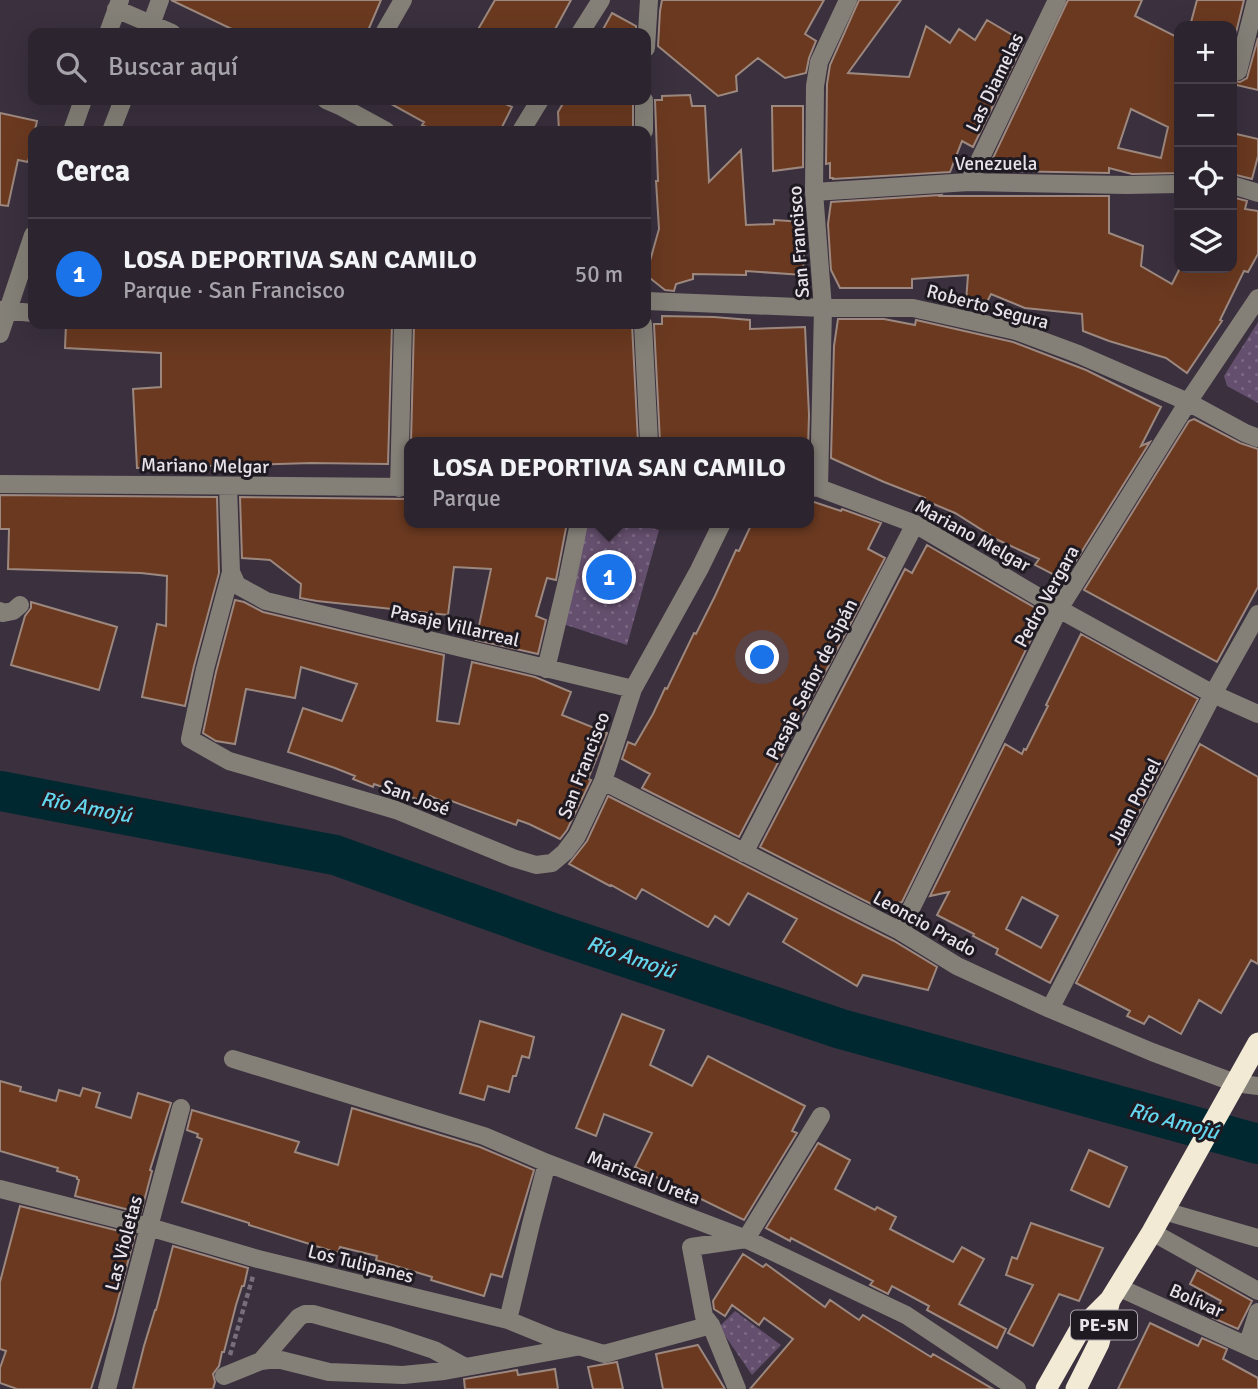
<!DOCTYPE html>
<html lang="es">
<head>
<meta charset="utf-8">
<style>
  body { margin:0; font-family:Signika,sans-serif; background:#38303a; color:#f1f3f6 }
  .controls { position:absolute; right:21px; top:21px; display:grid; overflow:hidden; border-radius:14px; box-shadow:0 7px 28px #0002 }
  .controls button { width:63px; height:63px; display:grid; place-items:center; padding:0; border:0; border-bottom:2px solid #48414a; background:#2c242e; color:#f1f3f6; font:35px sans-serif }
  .you { position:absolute; left:763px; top:658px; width:24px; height:24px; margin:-18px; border:5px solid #fff; border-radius:50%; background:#1a73e8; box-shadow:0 0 0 10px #1a73e833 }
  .badge { display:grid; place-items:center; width:46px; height:46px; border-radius:50%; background:#1a73e8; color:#fff; font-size:23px; font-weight:700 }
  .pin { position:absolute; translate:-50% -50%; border:4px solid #fff; box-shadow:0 2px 7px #0006 }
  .popup { position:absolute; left:404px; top:437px; width:410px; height:91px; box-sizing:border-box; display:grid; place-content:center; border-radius:14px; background:#2c242e; filter:drop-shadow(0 2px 5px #0005); font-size:23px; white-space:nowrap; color:#a6a4aa }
  .popup b { font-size:26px; color:#f1f3f6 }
  .popup::after { content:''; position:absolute; left:50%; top:100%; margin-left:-14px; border:14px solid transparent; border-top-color:#2c242e }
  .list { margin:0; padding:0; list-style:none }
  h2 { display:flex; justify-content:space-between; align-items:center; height:91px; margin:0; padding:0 28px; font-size:30px }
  h2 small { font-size:23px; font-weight:400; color:#a6a4aa }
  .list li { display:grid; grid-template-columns:46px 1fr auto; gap:21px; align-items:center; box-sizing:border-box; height:112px; padding:0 28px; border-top:2px solid #48414a }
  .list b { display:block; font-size:26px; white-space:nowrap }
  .list p { margin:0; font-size:23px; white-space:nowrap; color:#a6a4aa }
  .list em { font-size:23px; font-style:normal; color:#a6a4aa }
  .icon { flex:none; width:38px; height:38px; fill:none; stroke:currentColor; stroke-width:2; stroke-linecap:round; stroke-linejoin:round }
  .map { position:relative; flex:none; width:1258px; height:1389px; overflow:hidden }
  .search { position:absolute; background:#2c242e; box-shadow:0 7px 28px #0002; left:28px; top:28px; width:623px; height:77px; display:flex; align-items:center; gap:18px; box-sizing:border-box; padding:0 24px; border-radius:14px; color:#a6a4aa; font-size:26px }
  .panel { position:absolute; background:#2c242e; box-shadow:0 7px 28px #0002; left:28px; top:126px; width:623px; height:203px; border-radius:14px }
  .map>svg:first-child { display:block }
  .park { fill:url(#park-dots) }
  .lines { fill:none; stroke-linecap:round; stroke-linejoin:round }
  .river { stroke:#002830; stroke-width:40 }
  .building { fill:#6a3920; stroke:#9c887e; stroke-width:2; fill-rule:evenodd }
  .path { stroke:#776f7b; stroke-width:4.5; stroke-dasharray:5 3.5; stroke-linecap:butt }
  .minor { stroke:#848078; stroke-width:18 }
  .highway { stroke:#f2ead5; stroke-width:21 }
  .labels { text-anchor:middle; stroke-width:6; stroke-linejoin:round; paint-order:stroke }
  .shield { fill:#1f1a21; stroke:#aca6ae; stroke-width:2 }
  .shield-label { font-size:18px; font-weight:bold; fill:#e8e2eb }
  .street-label { font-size:19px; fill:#e8e2eb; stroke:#1f1a21 }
  .water-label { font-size:21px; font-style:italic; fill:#63d6ee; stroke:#1f1a21 }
</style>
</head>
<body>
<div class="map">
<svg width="1258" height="1389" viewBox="0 0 1258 1389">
  <defs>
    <pattern id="park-dots" width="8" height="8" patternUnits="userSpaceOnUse" patternTransform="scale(1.75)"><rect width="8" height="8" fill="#654f6e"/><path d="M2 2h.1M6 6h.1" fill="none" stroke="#7b6883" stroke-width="1.8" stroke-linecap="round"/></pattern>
  </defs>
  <rect width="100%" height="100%" fill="#3a303e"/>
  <!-- park -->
  <path class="park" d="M1258 322V403L1227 386 1224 376Z
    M586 523H633L659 530 627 645 560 623Z
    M735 1311 781 1345 752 1375 719 1327Z"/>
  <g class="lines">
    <!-- river -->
    <path class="river" d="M0 791 335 855 553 933 841 1029 1258 1144"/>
  </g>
  <!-- building -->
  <path class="building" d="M171 0H381L367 33H240Z
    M495 0H571L553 33H476Z
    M662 0H824L805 34 816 41 809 58 806 73 785 78 758 58 736 76 737 91 718 96 658 46 660 11Z
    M859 0H901L848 73 909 77 926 26 950 43 959 29 975 40 987 20 1024 42 973 147 962 141 950 172 833 179V178H830V163L826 164 827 84 830 65Z
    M1068 0H1142L1135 16 1179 38V173L1132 174 1109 168V173L1009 171 995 164 997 160 993 158ZM1131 109 1168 127 1161 158 1118 148Z
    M1197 0H1244L1232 49V26H1190Z
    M612 13 636 26V33H601Z
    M1258 38V90L1232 84V80L1240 82 1247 78Z
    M690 95 692 106H705L709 182 741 150 746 225 774 224V220L805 222 803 275 746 271V275L693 274V279L676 284 674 291 665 290 646 275 659 229 656 181H658L655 100H662V96Z
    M384 100H497L512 107 500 131H434L422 125 424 122Z
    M565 100H633V131H559L558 112Z
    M772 106H803V167L773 171Z
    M0 113 37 121 28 162 18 160 8 206 0 205Z
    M1232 133 1258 139V156L1252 179 1232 174Z
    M941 195 940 196H1109V233L1143 246 1141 266 1172 284 1180 268H1232V197L1247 201 1245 209 1258 211V254L1248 272 1244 271 1220 320 1222 321 1187 373 1166 358 1109 341 1083 331 1082 314 1025 308 991 294 986 304 966 302 968 275 912 279V288H840L831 270 828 224 831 202Z
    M662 316 714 317 750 320V329L805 327 809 415 808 448V442H660L654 324H662Z
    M838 319H884L915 325 916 320 1013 342 1086 370 1161 407 1141 446 1150 442 1064 580 1035 565 1039 559 998 540 955 513 924 500 925 498 884 482 831 458 834 346Z
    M66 324H392L388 464 311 463 137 468 133 389 161 387V353L65 348Z
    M414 324H632L638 442H411Z
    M1194 419 1240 443 1258 449V587L1217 662 1084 590 1189 421Z
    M0 495 217 497 219 573 194 666 185 706 142 697 157 624 166 626 167 576 141 573 8 569 9 529H0Z
    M240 497 410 499V523H567L556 580 547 578 536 616 546 620 538 654 476 640 491 569 454 567 448 615 317 601 300 598 301 584 270 560 242 558Z
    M808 500 841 511 842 509 881 523 868 549 885 558 739 837 642 788 650 774 622 759 628 742 635 745 653 714 665 688 667 689 694 633 696 634 715 596 736 550 739 551 752 523H808Z
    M927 545 1044 613 902 902 877 907 760 847 905 569 912 573Z
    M235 600 244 602 263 612 444 655 437 721 459 724 472 662 535 677 571 692 562 715 607 733 588 779 591 780 567 830 560 839 529 824 518 820 516 825 449 800 448 804 430 796 428 803 374 784 373 787 353 779 355 776 335 768 288 752 303 708 342 721 357 684 301 667 295 698 246 689 235 744 216 741 203 733 216 672Z
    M31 602 117 627 99 690 11 665 25 616 31 608Z
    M1081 634 1198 699 1050 983 996 954 998 949 973 936 974 934 937 915 949 892 930 896 1005 744 1022 754 1024 749 1026 750 1048 706 1046 705ZM1022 897 1058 916 1041 948 1006 929Z
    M1200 744 1258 777V964L1251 960 1221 1013 1199 1000 1181 1034 1149 1016 1144 1024 1127 1016 1130 1011 1076 983Z
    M608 796 894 941 937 967 928 990 863 975 857 986 783 942 797 919 748 893 729 925 715 916 708 927 642 889 636 899 611 885 610 886 569 864 587 841Z
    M622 1014 664 1030 650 1065 692 1086 708 1056 805 1106 792 1131 797 1133 744 1220 635 1167 652 1133 604 1114 596 1136 576 1128Z
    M480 1021 534 1037 529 1058 522 1056 516 1076H513L509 1092 488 1086 484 1100 460 1093Z
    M0 1081 21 1087 20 1091 56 1101 59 1090 80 1096 83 1088 100 1093 96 1107 131 1118 138 1093 171 1103 150 1170 152 1171 141 1213 75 1196 79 1180 77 1179V1177L57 1171 58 1168 0 1151Z
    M352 1108 480 1147 534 1170 502 1277 491 1274 484 1296 431 1280 432 1277 376 1260 377 1256 340 1247 338 1253 249 1225V1223L182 1202 202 1139 197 1137 198 1134 187 1130 192 1110 299 1142 295 1152 338 1165Z
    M818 1143 850 1160 835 1189 875 1210 877 1207 896 1217 890 1229 953 1262 962 1247 984 1259 959 1304 1006 1329 997 1348 927 1310 929 1306 892 1286 888 1294 870 1285 873 1281 791 1238 790 1241 766 1228Z
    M1089 1150 1127 1167 1109 1207 1071 1190Z
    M20 1206 135 1235 114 1315 91 1389H17L0 1383V1368L6 1351 0 1349V1282Z
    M1031 1223 1103 1248 1079 1301 1059 1294 1033 1346 1008 1333 1033 1285 1006 1275 1012 1257 1017 1259Z
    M173 1246 248 1268 244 1286H242L236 1305 224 1352H222L219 1366 213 1374 215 1382 213 1389H133L144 1346 155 1310H156Z
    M743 1254 763 1267 766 1264 825 1307 830 1300 859 1320 863 1315 931 1357 933 1354 993 1389H750L793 1339 764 1318 759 1325 732 1305 725 1316 714 1309 713 1301Z
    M1197 1270 1252 1301 1238 1329 1213 1318 1221 1301 1190 1284Z
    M1150 1323 1198 1346 1202 1338 1227 1349 1223 1359 1258 1378V1389H1118Z
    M698 1345 725 1389H663L656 1354Z
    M617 1362 623 1389H593L588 1367Z
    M555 1369 558 1389H465L464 1379 517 1370 518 1375Z"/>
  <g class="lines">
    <!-- path -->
    <path class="path" d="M230 1355 253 1276"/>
    <!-- minor -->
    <path class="minor" d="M116 9 172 33
      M108 33 120 0
      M148 33 160 0
      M384 33 403 0
      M580 33 601 0
      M646 48 649 0
      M1238 71 1256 0
      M326 100 342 107 386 131
      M644 100V131
      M72 131 83 100
      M111 131 123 100
      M521 131 540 100
      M969 182 1057 0
      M1232 185 1258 193
      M814 192 969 182 1127 185 1179 184
      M646 301 823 308H913L1016 331 1078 354 1188 402 1245 433 1258 438
      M0 310 33 313
      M643 324 649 442
      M0 334 33 235
      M0 484 410 487
      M228 486 231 572 237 585 266 601 633 689
      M808 487 819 488 915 524 1059 609 1213 694 1258 714
      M399 488 403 324
      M819 488 823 308 814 192 815 86 819 62 848 0
      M231 572 205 669 190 739 229 761 396 810 513 858 536 865 552 863 565 852 577 836 603 781 633 689 699 570 722 523
      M0 611 3 613 13 611 20 605
      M546 669 568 577 579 523
      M603 781 900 931 957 966 1050 1009 1152 1052 1235 1083 1258 1086
      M744 853 915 524
      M900 931 1059 609 1188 402 1258 298
      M1050 1009 1213 694 1258 614
      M233 1059 484 1136 547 1163 746 1239 906 1315 1017 1389
      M0 1189 149 1227 258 1259 508 1320 552 1338 604 1354 711 1325
      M1164 1211 1258 1238
      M1152 1232 1258 1291
      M1118 1287 1258 1351
      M508 1320 531 1224 547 1163
      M1247 1346 1258 1312
      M261 1361 299 1317 305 1314H313L389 1335 434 1350 465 1367
      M224 1376 261 1361 269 1360H281L329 1372 403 1375 444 1371 576 1347
      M107 1389 149 1227 181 1108
      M737 1389 711 1325 704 1316 691 1247 746 1239 821 1116"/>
    <!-- highway -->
    <path class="highway" d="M1110 1300 1152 1232 1258 1043
      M1046 1389 1079 1331 1110 1300 1099 1343 1076 1389"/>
  </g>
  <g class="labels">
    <!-- shield labels -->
    <rect class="shield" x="1071" y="1310.5" width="66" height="29" rx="5"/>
    <g class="shield-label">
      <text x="1104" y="1331">PE-5N</text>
    </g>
    <!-- street labels -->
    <g class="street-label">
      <text transform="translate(994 82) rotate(-64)" y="7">Las Diamelas</text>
      <text x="996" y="170">Venezuela</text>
      <text transform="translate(798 242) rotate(-94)" y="7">San Francisco</text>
      <text transform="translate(988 306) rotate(15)" y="7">Roberto Segura</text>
      <text transform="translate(205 465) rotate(1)" y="7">Mariano Melgar</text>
      <text transform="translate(973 535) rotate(29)" y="7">Mariano Melgar</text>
      <text transform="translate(1046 596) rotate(-61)" y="7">Pedro Vergara</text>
      <text transform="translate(455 625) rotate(13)" y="7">Pasaje Villarreal</text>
      <text transform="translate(811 679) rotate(-63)" y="7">Pasaje Señor de Sipán</text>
      <text transform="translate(583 765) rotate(-69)" y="7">San Francisco</text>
      <text transform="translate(416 797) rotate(20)" y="7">San José</text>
      <text transform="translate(1134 801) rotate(-63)" y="7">Juan Porcel</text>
      <text transform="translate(925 923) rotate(29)" y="7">Leoncio Prado</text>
      <text transform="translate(644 1177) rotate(21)" y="7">Mariscal Ureta</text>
      <text transform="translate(123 1243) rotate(-75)" y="7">Las Violetas</text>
      <text transform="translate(361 1263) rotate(14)" y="7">Los Tulipanes</text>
      <text transform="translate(1197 1300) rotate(24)" y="7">Bolívar</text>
    </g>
    <!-- water labels -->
    <g class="water-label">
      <text transform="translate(86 807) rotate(11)" y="7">Río Amojú</text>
      <text transform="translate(631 957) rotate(19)" y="7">Río Amojú</text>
      <text transform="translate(1174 1121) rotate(15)" y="7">Río Amojú</text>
    </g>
  </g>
</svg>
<div class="controls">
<button>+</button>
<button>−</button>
<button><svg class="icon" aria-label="locate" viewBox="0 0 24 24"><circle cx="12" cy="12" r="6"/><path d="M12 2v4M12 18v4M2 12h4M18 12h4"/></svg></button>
<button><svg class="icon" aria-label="layers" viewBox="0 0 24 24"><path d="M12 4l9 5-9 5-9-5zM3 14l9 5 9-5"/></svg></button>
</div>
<div class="you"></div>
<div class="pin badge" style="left:609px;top:577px">1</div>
<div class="popup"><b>LOSA DEPORTIVA SAN CAMILO</b>Parque</div>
<div class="search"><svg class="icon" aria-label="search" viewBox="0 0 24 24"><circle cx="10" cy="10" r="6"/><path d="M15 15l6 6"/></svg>Buscar aquí</div>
<section class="panel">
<h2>Cerca<small></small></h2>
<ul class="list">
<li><span class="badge">1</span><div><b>LOSA DEPORTIVA SAN CAMILO</b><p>Parque · San Francisco</p></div><em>50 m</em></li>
</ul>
</section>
</div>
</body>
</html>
